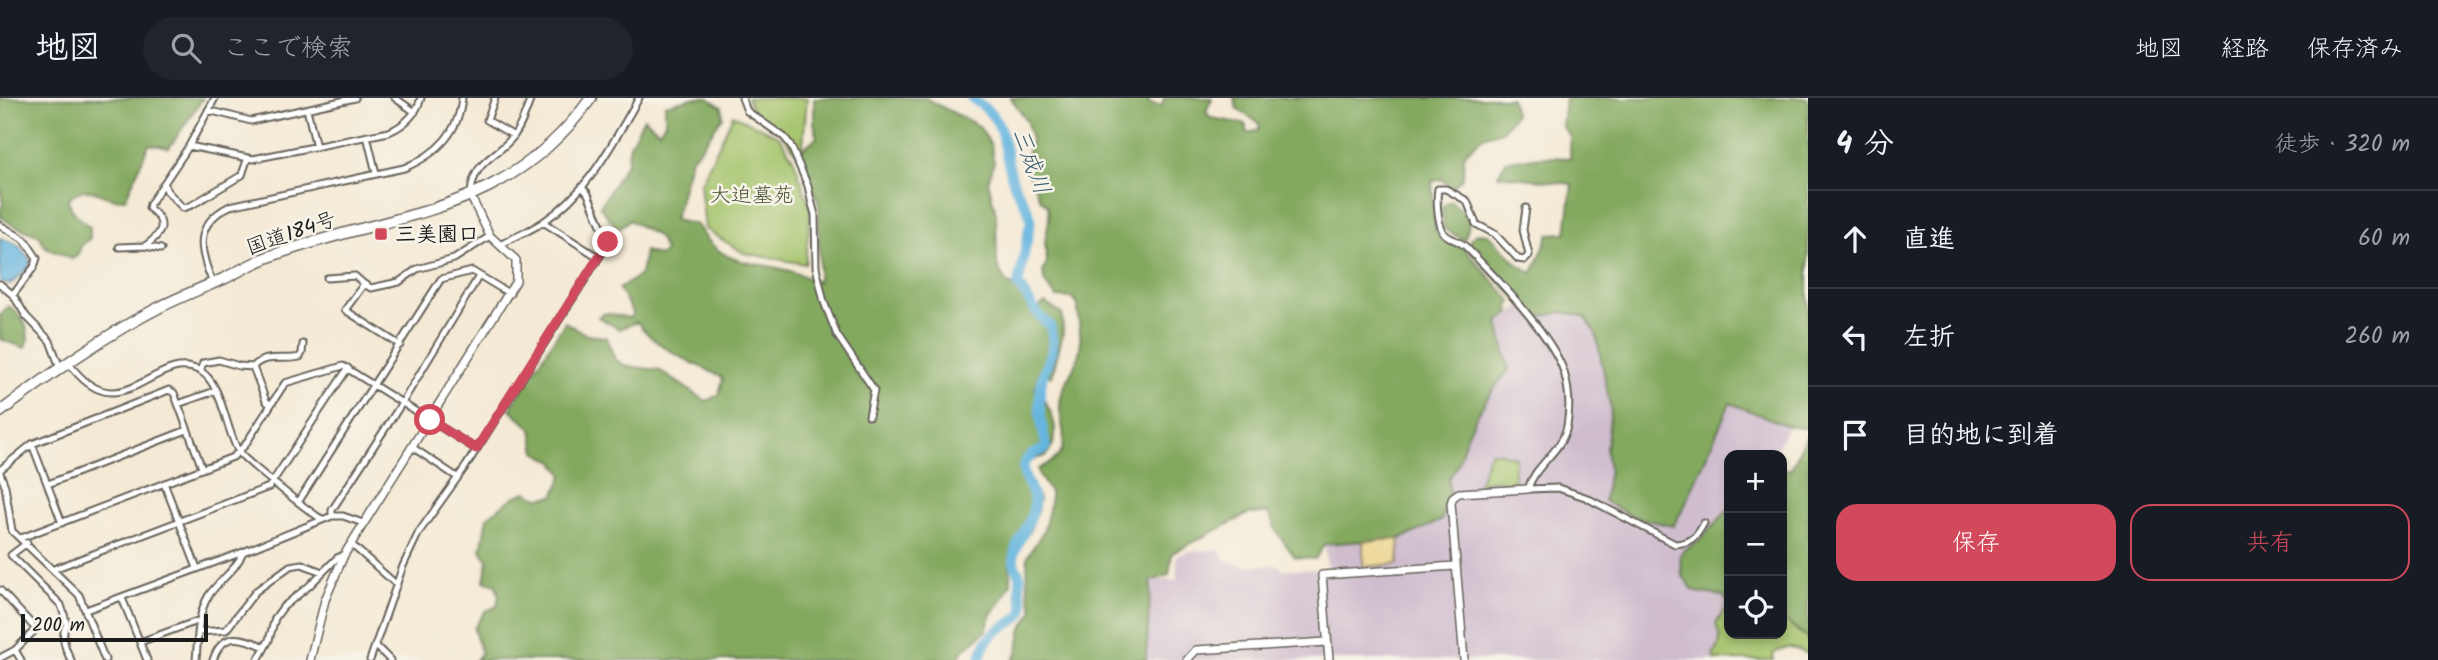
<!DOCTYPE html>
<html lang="ja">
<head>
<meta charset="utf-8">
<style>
  body { margin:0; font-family:Kalam,"Klee One",sans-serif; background:#20242c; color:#f1f3f6 }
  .controls { position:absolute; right:21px; bottom:21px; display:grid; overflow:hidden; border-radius:14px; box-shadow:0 4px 10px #0003 }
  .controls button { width:63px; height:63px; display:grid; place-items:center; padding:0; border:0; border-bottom:2px solid #363941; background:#171b24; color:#f1f3f6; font:35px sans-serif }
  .scale { position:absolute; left:21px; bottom:18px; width:187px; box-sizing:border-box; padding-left:7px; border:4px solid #1c1c1c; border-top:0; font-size:19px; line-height:24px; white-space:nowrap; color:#1c1c1c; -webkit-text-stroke:5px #f7f3e8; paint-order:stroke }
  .stop { position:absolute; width:21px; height:21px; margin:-16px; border:5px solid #d1495b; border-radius:50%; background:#fff }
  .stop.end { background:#d1495b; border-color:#fff; box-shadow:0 2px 7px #0008 }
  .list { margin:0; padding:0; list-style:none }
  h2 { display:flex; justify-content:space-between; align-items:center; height:91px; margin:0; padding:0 28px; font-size:30px }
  h2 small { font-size:23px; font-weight:400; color:#9ea1a6 }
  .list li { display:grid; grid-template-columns:46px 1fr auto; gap:21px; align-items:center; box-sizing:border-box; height:98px; padding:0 28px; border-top:2px solid #363941 }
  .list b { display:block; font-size:26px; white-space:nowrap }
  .list em { font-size:23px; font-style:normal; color:#9ea1a6 }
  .actions { display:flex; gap:14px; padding:21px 28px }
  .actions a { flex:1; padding:16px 0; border:2px solid #d1495b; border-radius:21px; text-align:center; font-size:24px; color:#d1495b }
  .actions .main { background:#d1495b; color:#fff }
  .icon { flex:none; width:38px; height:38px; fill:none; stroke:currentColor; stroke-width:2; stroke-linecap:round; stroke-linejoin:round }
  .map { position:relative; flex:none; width:1808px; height:562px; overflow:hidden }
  header { display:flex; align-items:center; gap:42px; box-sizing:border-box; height:98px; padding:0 35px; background:#171b24; border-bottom:2px solid #363941 }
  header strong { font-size:33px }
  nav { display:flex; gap:38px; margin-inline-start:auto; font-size:24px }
  .search { width:490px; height:63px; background:#20242c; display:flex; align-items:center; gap:18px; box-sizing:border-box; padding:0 24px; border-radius:38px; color:#9ea1a6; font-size:26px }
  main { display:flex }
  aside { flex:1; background:#171b24 }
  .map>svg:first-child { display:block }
  .industrial { fill:#cfbdce }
  .green { fill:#a4c36b; stroke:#607044; stroke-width:2 }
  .forest { fill:#83a95f; stroke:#50623e; stroke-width:2 }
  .sand { fill:#eeda9e; stroke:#857b5d; stroke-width:2 }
  .water { fill:#65b5df; stroke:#40687e; stroke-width:2 }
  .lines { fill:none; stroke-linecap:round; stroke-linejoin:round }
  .river { stroke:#65b5df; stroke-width:10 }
  .street-casing { stroke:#68645c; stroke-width:9 }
  .secondary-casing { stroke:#68645c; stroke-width:10 }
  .highway-casing { stroke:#68645c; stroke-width:13 }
  .street { stroke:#fff; stroke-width:5 }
  .secondary { stroke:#fff; stroke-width:7 }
  .highway { stroke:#fff; stroke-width:10 }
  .route { stroke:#d1495b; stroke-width:9 }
  .poi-dot { fill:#d1495b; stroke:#f7f3e8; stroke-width:2.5 }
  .labels { text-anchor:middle; stroke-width:5; stroke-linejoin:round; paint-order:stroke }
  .park-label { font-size:21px; fill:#4c5638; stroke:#f7f3e8 }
  .street-label { font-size:21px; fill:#1c1c1c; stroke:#f7f3e8 }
  .poi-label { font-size:21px; font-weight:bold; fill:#1c1c1c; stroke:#f7f3e8; text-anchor:start }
  .water-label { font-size:23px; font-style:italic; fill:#39596a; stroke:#f7f3e8 }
</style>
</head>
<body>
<header>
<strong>地図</strong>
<div class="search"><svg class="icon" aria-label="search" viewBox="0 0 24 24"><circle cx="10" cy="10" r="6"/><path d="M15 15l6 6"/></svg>ここで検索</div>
<nav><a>地図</a><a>経路</a><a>保存済み</a></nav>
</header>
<main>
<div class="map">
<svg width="1808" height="562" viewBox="0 0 1808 562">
  <rect width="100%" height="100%" fill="#f7f3e8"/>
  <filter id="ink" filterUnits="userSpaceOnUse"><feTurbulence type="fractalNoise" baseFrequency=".0143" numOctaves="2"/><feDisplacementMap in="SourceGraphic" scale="14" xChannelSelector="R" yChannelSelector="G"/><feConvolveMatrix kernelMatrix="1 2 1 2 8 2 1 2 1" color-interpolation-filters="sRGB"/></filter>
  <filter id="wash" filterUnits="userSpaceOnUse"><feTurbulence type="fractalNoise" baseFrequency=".00686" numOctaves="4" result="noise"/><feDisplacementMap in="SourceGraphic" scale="28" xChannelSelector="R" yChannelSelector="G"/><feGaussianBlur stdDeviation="1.57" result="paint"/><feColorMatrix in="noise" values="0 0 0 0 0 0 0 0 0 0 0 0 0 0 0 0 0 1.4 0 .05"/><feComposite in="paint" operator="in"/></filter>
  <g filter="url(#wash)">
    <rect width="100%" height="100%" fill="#f4e9d4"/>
    <!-- industrial -->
    <path class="industrial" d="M1523 207 1534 220 1564 214 1585 219 1596 236 1611 311 1606 352 1609 371 1604 403 1631 418 1672 428 1676 426 1730 305 1788 328 1774 357H1729V411L1697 445 1684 452 1701 495 1723 498 1728 506 1716 526 1721 540 1718 551 1713 556 1715 562H1146L1151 482H1177V458L1189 453 1219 452 1227 463 1241 468 1278 467 1282 471 1327 472 1325 446 1403 440 1445 404 1450 397 1448 381 1458 368 1467 338 1487 298 1509 272 1498 224Z"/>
    <!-- green -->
    <path class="green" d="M747 0H807L803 47 797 56 780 33 753 14Z
      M733 17 779 38 794 62 811 112 805 166 744 155 705 131 700 87Z
      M1490 354H1498L1515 359 1513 386 1494 382 1478 386Z
      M1728 506 1729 536H1782V521L1784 522 1808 542V556C1793 549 1787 547 1773 556L1774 562H1715L1713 556C1723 547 1720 538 1716 526Z"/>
    <!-- forest -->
    <path class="forest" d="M0 0H203L169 50 149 46 126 100C100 106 92 79 68 101 71 114 80 121 90 129V140L81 148 78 157 72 161C59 153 44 155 40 138L11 126 0 118 3 103 0 90Z
      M693 0H708L722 9 723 19C712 32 703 51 691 60L674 122 697 127C721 168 745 162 786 172 796 174 807 180 817 184L819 174V107L807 71 799 54 817 39 814 24V0H925L979 28 991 47 994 65 988 83 996 115 997 167 1006 185 1020 191 1030 201 1026 207 1033 214 1045 205 1062 216 1063 235 1052 278 1040 274 1035 291C1046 302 1059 325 1054 343 1053 348 1048 354 1046 358L1026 363 1024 373 1039 401 1037 414 1029 434 1014 455 1010 466 1011 485 1001 504 991 516 986 533 962 553 958 562H476L481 555 474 531 485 513 496 509 499 499 496 487 484 483 488 462 481 453 487 419 514 399 526 394 538 400 554 398 563 377 554 364 536 354 532 331 510 311 565 224 587 237 606 239 615 261 626 268 659 272 706 303 719 297 723 280C695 265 656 251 637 224L619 231 598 219 605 215 630 220 633 215 619 191 641 176 645 153 659 158 665 153 658 139 629 122 618 131 600 109 627 64 630 46 644 20 659 33 665 24V7Z
      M1011 0H1149L1148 5 1162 8 1164 0H1212L1206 14 1211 20 1245 26 1248 35 1259 32V25L1237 11 1234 0H1511L1515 16 1502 33 1483 39 1464 56 1463 79 1452 90 1441 81 1432 84 1435 131 1442 142 1461 147 1512 204 1509 209 1510 215 1498 224 1509 272C1492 292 1478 312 1468 336 1460 354 1462 364 1448 381L1450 397 1445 404 1442 422 1403 440 1325 446 1315 461 1295 459 1276 433 1269 415 1248 416 1172 455 1169 477 1151 483 1146 562H1013L1018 553 1021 532 1032 515V507L1028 495 1027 459 1044 432 1050 407V394L1039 378 1038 371C1045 367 1056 363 1060 356 1069 338 1059 324 1060 307 1060 286 1078 271 1080 250 1082 236 1077 221 1078 206L1073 200 1057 199 1045 185 1043 174 1047 164 1045 144 1049 122 1048 108 1040 101 1025 67 1031 42 1027 24Z
      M1565 0H1808V331L1788 328 1730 305 1683 411 1673 428 1631 418 1604 403 1609 371 1606 352 1611 311 1596 236 1585 219 1564 214 1534 220 1471 153 1470 142 1477 135 1488 136 1519 167 1533 175 1549 136 1566 135 1572 86 1498 77 1506 63 1543 59 1570 60V38L1562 29Z
      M1451 103C1468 118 1474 120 1464 142L1444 131 1442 109Z
      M8 208C23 215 33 235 25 250L0 241V218Z
      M1808 335V542L1803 536 1782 521V371H1791Z
      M1729 411V506L1723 498 1701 495 1693 492 1682 477 1680 458 1684 452 1697 445Z"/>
    <!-- sand -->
    <path class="sand" d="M1400 441 1398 466 1363 469V443Z"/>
    <!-- water -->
    <path class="water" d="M0 140 17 146 30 161V168L10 187 0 184Z"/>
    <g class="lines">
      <!-- river -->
      <path class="river" d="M971 0C1012 24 1000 49 1014 86 1019 98 1028 108 1031 121L1018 187C1029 201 1036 218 1050 227 1057 259 1049 254 1042 281 1037 304 1041 325 1046 348L1045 351C1037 355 1027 357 1024 366 1020 379 1033 389 1034 402 1035 424 1011 448 1014 463 1014 469 1019 473 1020 478 1021 484 1019 489 1020 495 1021 500 1024 505 1023 511 1020 529 985 526 980 562"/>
    </g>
  </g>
  <g filter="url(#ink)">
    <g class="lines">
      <defs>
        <path id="street" d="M395 0 415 14
          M495 0 487 22 514 38
          M742 0 747 13 784 39 790 46 808 88 811 102 815 117 816 169 824 204 837 237 874 292 869 318
          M307 11 316 49
          M208 12 251 23 355 0
          M367 38 376 75
          M189 48 253 61 389 34C405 27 416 17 421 0
          M164 86 167 93 183 110 192 107 242 77 247 62
          M471 96C473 63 494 61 512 40 521 30 526 13 531 0
          M1526 110 1523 132 1529 157 1524 162 1518 161 1495 136 1476 126 1467 103 1446 91H1438C1436 102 1438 125 1443 134 1448 141 1458 142 1465 148 1493 176 1552 237 1564 274 1569 291 1570 311 1567 328 1562 354 1535 366 1528 391L1558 390 1585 399 1675 446C1691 445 1697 439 1704 425
          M543 124 598 159
          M0 127 25 142 37 160 34 169 13 197
          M500 147C514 139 530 133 543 124 589 94 612 46 639 0
          M145 148C162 136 169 125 149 110L150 106 189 48 215 0
          M119 149 145 148 161 151
          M327 180 355 178 364 186
          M213 185C199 153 193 126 230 108L404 70C435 57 459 36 462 0
          M0 186 13 197 26 218 50 243 60 270
          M400 247 345 212 364 186 371 190 399 184 417 171 454 161 490 138
          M68 264C121 338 155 249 200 273 222 284 226 334 239 354 244 362 313 417 322 421
          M253 269C265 255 284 263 300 259L302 255 303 246
          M200 273 203 265 219 262 239 268 253 269 266 303 271 307
          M178 306 215 293
          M32 346 62 425
          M412 349 457 379
          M0 372 32 346 169 292 174 295 202 370
          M0 375 5 388 12 433 79 497 105 562
          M164 385 197 470
          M48 386 187 332
          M299 403 441 181 472 173 510 196
          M332 418V412L402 305 479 178
          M21 440 233 359 245 347 285 285 343 268 476 351
          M27 445 11 457 61 507 67 526C60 537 65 551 71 562
          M351 446 397 487
          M54 471 269 389 348 270
          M0 492 36 531 15 552 0 560
          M122 500 147 562
          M86 512 243 454 332 418H343L363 425
          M199 534 226 532 256 493 290 468 302 466 322 474
          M140 544 200 522
          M376 548 390 562
          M15 552 21 562
          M196 562C198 541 197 516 209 497 220 481 236 473 243 454
          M213 562C223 532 242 539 265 549
          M258 562 269 542 275 520 283 509 309 488 337 460 344 457
          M370 562 403 468 419 434 466 368 605 150 608 144 588 96 583 90"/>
        <path id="secondary" d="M310 562 325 502 344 457 516 183V162L490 138 471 99
          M1187 562 1196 552 1327 544
          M1329 562 1322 477 1455 468
          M1464 562 1451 405 1453 399 1459 395 1528 391"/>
        <path id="highway" d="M0 314C51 276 103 238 160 209 180 199 202 190 223 181 238 174 254 164 271 158 395 112 505 120 591 0"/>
      </defs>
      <!-- street casing -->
      <use href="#street" class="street-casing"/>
      <!-- secondary casing -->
      <use href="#secondary" class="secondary-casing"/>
      <!-- highway casing -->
      <use href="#highway" class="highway-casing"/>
      <!-- street -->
      <use href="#street" class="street"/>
      <!-- secondary -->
      <use href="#secondary" class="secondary"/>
      <!-- highway -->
      <use href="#highway" class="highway"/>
    </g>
  </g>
  <g class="lines" filter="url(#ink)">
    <!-- route -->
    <path class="route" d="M430 322 476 351 608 144"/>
  </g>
  <!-- markers -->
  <rect class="poi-dot" x="374" y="129" width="14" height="14" rx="3.5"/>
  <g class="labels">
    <!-- park labels -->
    <g class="park-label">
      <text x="752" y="104">大迫墓苑</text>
    </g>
    <!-- street labels -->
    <g class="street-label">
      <text transform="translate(291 135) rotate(-19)" y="7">国道184号</text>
    </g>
    <!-- poi labels -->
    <g class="poi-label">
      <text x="395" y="143">三美園口</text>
    </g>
    <!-- water labels -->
    <g class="water-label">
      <text transform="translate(1032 63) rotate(70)" y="8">三成川</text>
    </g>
  </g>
</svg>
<div class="controls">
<button>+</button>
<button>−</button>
<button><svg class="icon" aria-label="locate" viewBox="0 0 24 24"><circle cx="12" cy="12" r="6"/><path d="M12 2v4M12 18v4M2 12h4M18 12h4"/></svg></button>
</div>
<div class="scale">200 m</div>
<div class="stop" style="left:430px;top:322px"></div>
<div class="stop end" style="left:608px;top:144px"></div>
</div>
<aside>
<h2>4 分<small>徒歩 · 320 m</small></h2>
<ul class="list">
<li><svg class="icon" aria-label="ahead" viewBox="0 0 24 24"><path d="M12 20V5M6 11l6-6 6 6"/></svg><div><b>直進</b></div><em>60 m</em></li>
<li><svg class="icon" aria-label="left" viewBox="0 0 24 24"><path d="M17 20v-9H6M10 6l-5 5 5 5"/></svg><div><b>左折</b></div><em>260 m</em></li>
<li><svg class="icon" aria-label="arrive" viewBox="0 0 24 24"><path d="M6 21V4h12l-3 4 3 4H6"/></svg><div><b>目的地に到着</b></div></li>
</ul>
<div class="actions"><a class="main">保存</a><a>共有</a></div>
</aside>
</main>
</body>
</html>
